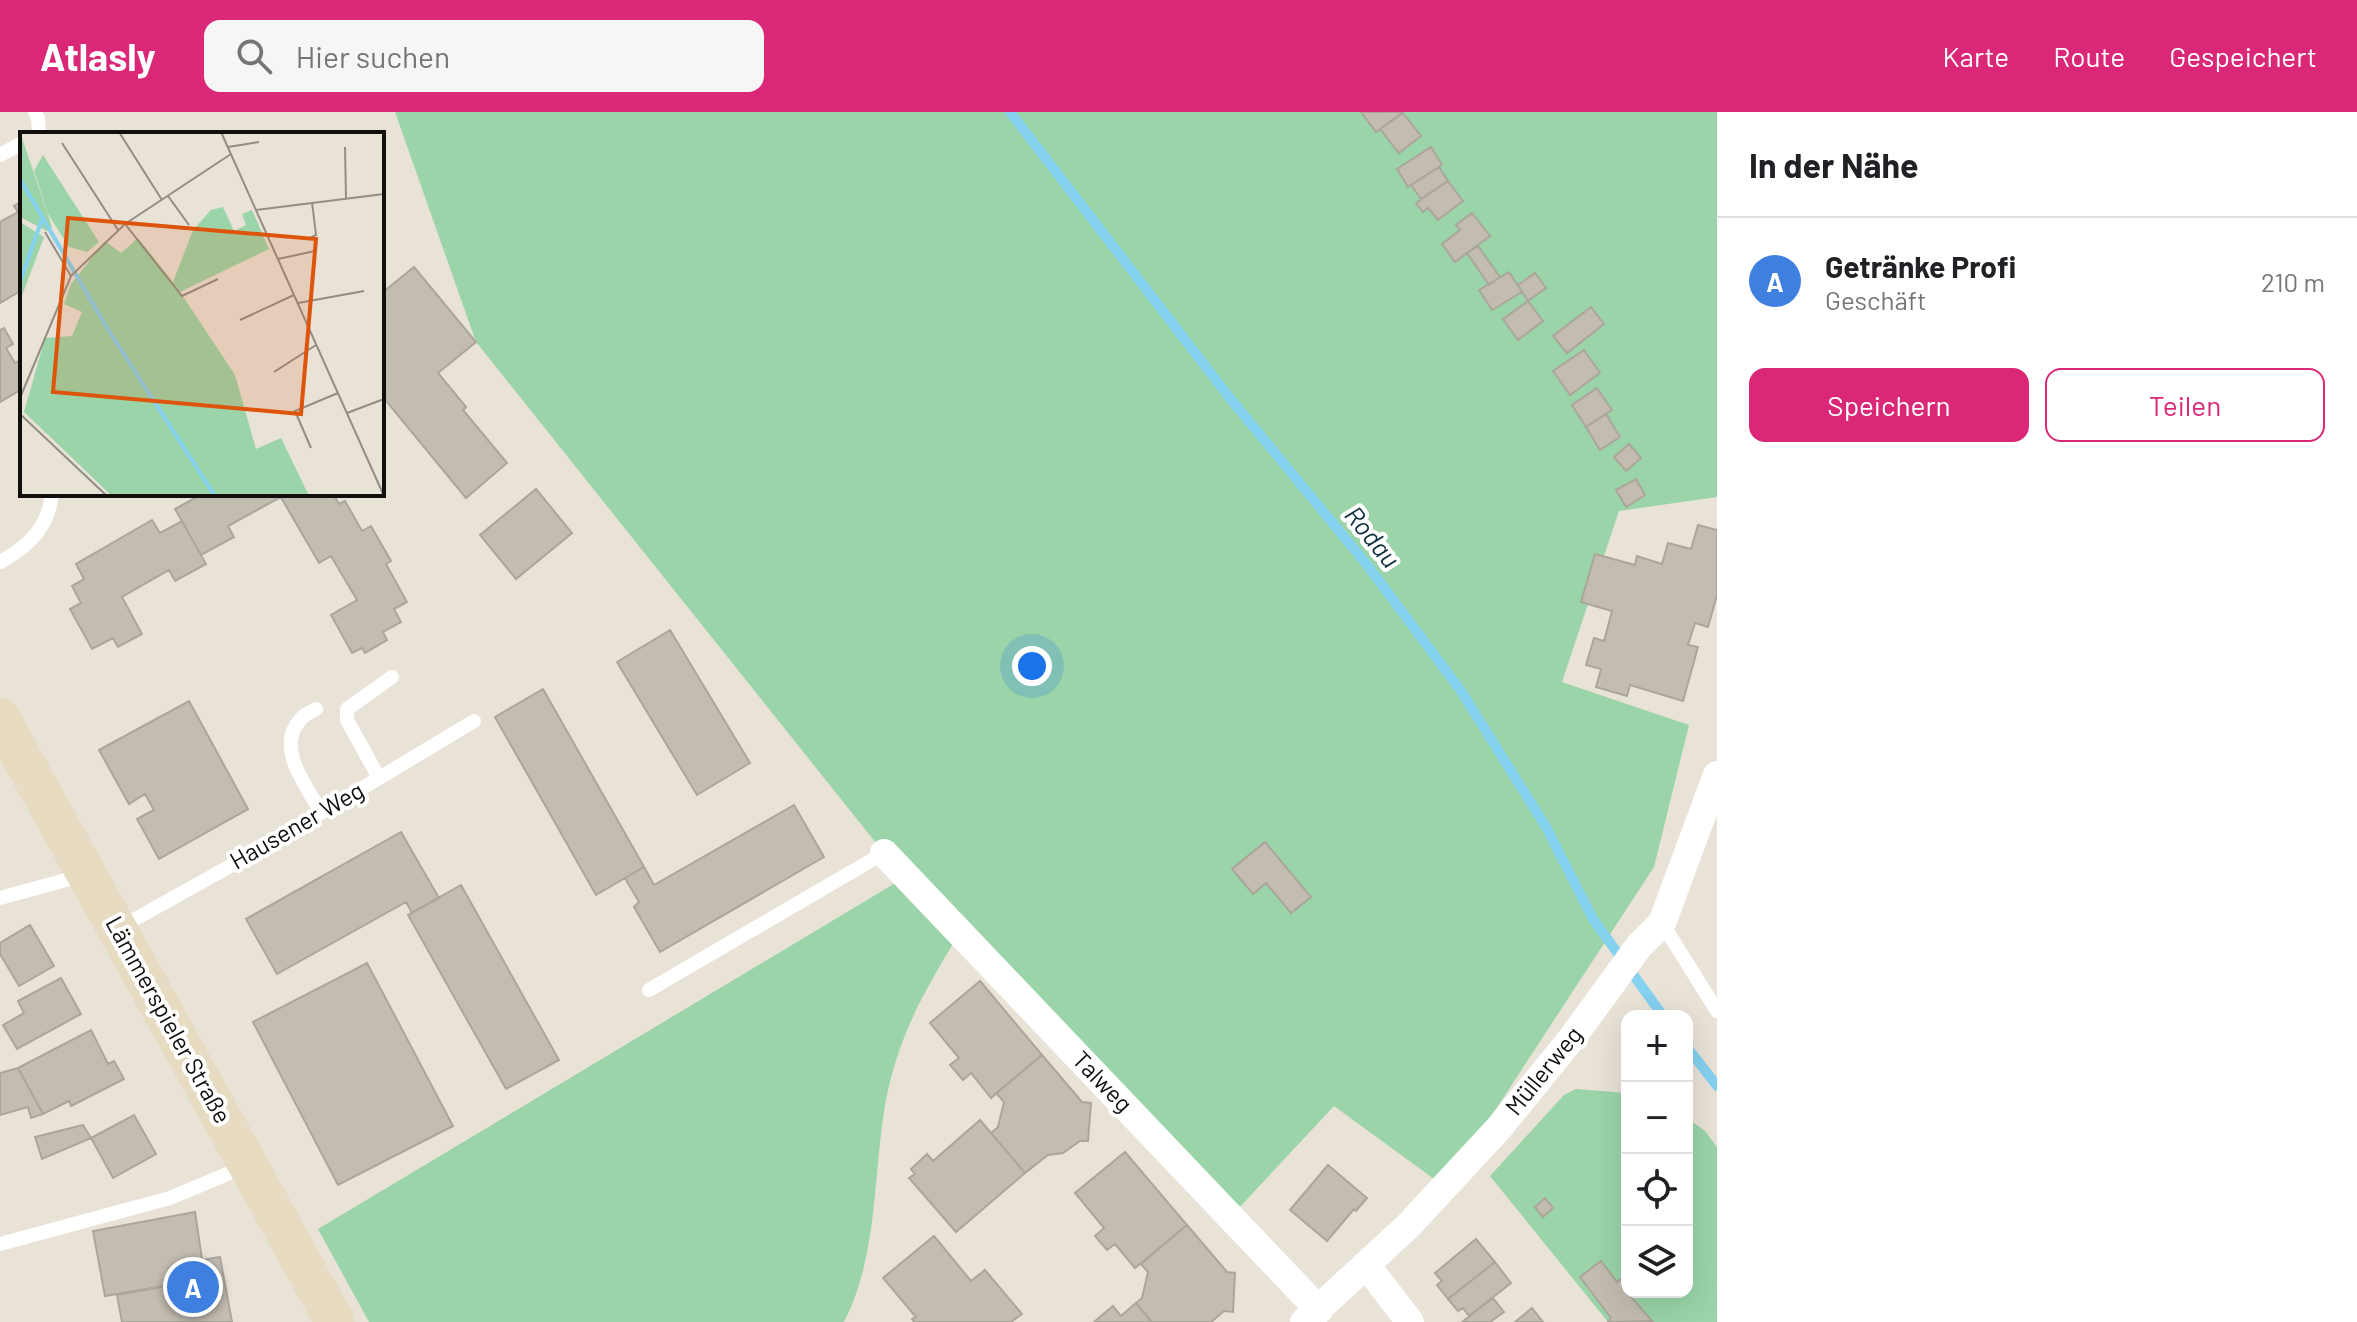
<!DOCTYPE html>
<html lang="de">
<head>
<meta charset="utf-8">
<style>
  body { margin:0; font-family:Barlow,sans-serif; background:#f6f6f6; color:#202124 }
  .controls { position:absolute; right:24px; bottom:24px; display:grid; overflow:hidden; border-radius:16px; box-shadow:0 8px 32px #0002 }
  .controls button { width:72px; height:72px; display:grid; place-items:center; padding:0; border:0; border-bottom:2px solid #e0e0e0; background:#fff; color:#202124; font:40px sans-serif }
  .you { position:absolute; left:1032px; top:554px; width:28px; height:28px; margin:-20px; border:6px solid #fff; border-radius:50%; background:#1a73e8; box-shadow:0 0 0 12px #1a73e833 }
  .badge { display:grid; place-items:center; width:52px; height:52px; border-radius:50%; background:#db2777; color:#fff; font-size:26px; font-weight:700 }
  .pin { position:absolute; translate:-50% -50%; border:4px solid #fff; box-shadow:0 2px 8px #0006 }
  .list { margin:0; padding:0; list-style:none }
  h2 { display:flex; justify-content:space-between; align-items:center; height:104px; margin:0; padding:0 32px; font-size:34px }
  h2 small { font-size:26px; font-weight:400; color:#757577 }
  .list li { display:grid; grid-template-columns:52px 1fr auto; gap:24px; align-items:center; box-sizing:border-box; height:128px; padding:0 32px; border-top:2px solid #e0e0e0 }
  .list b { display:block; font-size:30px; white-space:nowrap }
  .list p { margin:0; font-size:26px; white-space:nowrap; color:#757577 }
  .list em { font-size:26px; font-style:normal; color:#757577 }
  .actions { display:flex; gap:16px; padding:24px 32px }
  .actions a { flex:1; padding:18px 0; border:2px solid #db2777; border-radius:16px; text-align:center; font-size:28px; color:#db2777 }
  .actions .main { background:#db2777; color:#fff }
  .icon { flex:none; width:44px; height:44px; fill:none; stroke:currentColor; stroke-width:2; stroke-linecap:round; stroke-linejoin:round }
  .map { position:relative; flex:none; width:1717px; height:1210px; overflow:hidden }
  header { display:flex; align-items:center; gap:48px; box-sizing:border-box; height:112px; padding:0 40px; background:#db2777; color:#fff }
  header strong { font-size:38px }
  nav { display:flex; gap:44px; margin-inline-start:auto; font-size:28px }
  .search { width:560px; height:72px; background:#f6f6f6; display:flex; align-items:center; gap:20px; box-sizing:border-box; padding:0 28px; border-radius:16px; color:#757577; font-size:30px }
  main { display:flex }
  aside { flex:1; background:#fff }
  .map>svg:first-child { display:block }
  .green { fill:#9bd4a8 }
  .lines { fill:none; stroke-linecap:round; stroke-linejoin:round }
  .stream { stroke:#85d1f0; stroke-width:10 }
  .building { fill:#c2bcb1; stroke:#aba69b; stroke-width:2 }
  .service { stroke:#fff; stroke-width:14 }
  .minor { stroke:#fff; stroke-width:28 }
  .secondary { stroke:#e7dcc1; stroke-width:40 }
  .labels { text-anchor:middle; stroke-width:8; stroke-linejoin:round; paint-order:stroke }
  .street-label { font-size:24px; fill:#100f0b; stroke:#fff }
  .water-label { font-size:26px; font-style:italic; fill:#0c303d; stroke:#fff }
  .inset-river { fill:none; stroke:#85d1f0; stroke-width:4 }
  .inset-road { fill:none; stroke:#928e85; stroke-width:2 }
  .view { fill:#dd550c; fill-opacity:0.15; stroke:#dd550c; stroke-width:4 }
  .inset-edge { fill:none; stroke:#100f0b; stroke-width:4 }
</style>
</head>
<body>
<header>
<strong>Atlasly</strong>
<div class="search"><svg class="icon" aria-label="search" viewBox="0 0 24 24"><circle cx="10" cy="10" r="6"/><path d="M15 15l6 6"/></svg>Hier suchen</div>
<nav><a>Karte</a><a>Route</a><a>Gespeichert</a></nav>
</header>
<main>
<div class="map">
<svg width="1717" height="1210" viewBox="0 0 1717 1210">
  <rect width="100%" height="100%" fill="#e8e2d7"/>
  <!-- green -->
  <path class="green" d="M395 0H1717V385L1619 399 1562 570 1689 613 1654 755 1445 1075 1334 994 1222 1114 954 830C920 887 897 928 885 993 873 1065 878 1144 844 1210H369L318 1117 897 770 884 741 476 230Z
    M1576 977 1627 981V1180H1687V1006L1705 1019 1717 1035V1210H1608L1490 1064 1564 983Z"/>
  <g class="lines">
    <!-- stream -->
    <path class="stream" d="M1010 0 1229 285 1368 454 1461 579 1546 715 1593 807 1663 904
      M1687 935 1717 974"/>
  </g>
  <!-- building -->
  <path class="building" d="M1361 0H1403L1376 20Z
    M1403 1 1421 24 1399 41 1380 17Z
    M1431 35 1442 53 1408 75 1397 57Z
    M1439 55 1448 69 1421 87 1411 73Z
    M1448 69 1463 89 1438 108 1428 96 1423 100 1416 91Z
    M22 89V178L0 191V110L18 100 14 94Z
    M1472 101 1490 124 1455 150 1442 132 1460 118 1456 113Z
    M1478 134 1500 165 1489 173 1467 141Z
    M414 155 476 230 438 261 466 295 463 298 507 351 466 386 382 284V181Z
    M1509 160 1522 180 1492 198 1479 178Z
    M1535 161 1546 176 1528 189 1518 173Z
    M1528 189 1543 209 1518 228 1503 207Z
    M1591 195 1604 212 1567 241 1553 224Z
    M4 216 13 232 6 236 15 251 22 247V277L0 290V218Z
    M1584 238 1600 261 1570 283 1553 259Z
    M1597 276 1612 298 1586 315 1572 293Z
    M1606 302 1620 325 1600 338 1586 315Z
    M1629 332 1641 346 1626 359 1614 345Z
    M1636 367 1645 383 1626 395 1616 378Z
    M536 377 572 421 516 467 480 423Z
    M195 382H279L281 385 228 414 234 425 201 443 175 397 197 385Z
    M279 382H333L339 392 345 389 362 419 371 414 391 449 386 452 407 490 394 497 401 510 383 520 387 528 365 541 362 536 352 541 331 503 357 488 331 444 319 451Z
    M152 408 160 421 182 409 206 452 175 469 169 458 122 485 142 522 118 535 113 526 92 537 70 497 81 491 72 474 84 467 76 452Z
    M1698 413 1717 418V483L1708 515 1695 511 1688 533 1698 535 1683 589 1630 573 1627 584 1596 575 1601 557 1586 553 1594 526 1604 529 1612 499 1581 490 1595 442 1635 453 1637 444 1662 452 1668 431 1691 437Z
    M670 518 750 651 697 683 617 550Z
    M543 577 644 755 596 783 495 605Z
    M189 589 248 697 159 747 137 707 154 698 145 682 129 692 99 638Z
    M794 693 824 745 660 840 634 795 639 790 625 766 644 755 654 773Z
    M401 720 439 786 412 801 406 790 277 862 246 807Z
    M1265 730 1311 785 1291 801 1266 771 1253 782 1232 757Z
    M461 773 559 948 506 977 408 803Z
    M30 813 54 854 19 874 0 842V831Z
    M367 851 453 1014 338 1073 253 910Z
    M61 866 81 902 17 937 3 913 24 901 18 889Z
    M980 869 1042 943 991 986 971 961 963 968 950 953 959 946 930 911Z
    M91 918 108 952 114 949 124 967 71 994 69 989 43 1002 18 956Z
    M1042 943 1082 990 1091 991 1088 1029H1080L1063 1041 1048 1043 1025 1061 991 1021 998 1015 1004 990 996 981Z
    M18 956 43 1002 31 1006 28 995 0 1003V961Z
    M134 1003 156 1042 113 1066 91 1026Z
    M980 1008 1025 1061 956 1120 909 1066 915 1062 911 1057 927 1042 933 1049Z
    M83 1013 91 1026 42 1047 35 1025Z
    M1125 1040 1187 1113 1135 1156 1115 1132 1107 1138 1095 1124 1104 1116 1075 1081Z
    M1328 1053 1367 1086 1356 1099 1354 1097 1327 1129 1290 1098Z
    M1545 1086 1553 1096 1543 1105 1535 1095Z
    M195 1100 205 1167 105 1184 93 1119Z
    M1187 1113 1227 1160 1235 1161 1233 1200 1224 1199 1211 1210H1152L1136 1191 1142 1186 1148 1160 1141 1152Z
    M934 1124 971 1169 985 1158 1022 1202 1011 1210H914L912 1207 916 1205 883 1166Z
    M1476 1127 1495 1150 1448 1187 1437 1173 1442 1169 1435 1161Z
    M220 1145 232 1210H122L117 1183 205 1167 202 1148Z
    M1601 1149 1617 1170 1620 1167 1627 1180 1652 1209 1608 1210 1611 1206 1580 1165Z
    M1495 1150 1511 1171 1469 1204 1463 1196 1458 1199 1448 1187Z
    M1493 1186 1504 1200 1490 1210H1462Z
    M1136 1191 1152 1210H1094L1113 1194 1121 1204Z
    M1532 1196 1543 1210H1515Z"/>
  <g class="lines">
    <!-- service -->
    <path class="service" d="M35 0 38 6 39 20 37 22
      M0 43 22 31
      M0 450C29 434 48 416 52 382
      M316 597C311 600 303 603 300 608 275 636 307 675 321 700
      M379 666 347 608V597L392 565
      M0 786 84 763
      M1662 811 1717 899
      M119 816 261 737 474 609
      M649 878 884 741
      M0 1132 170 1086 244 1055"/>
    <!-- minor -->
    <path class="minor" d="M884 741 1319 1198
      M1367 1154 1410 1210
      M1304 1210 1408 1114 1498 1017 1572 926 1639 834 1662 811 1717 663"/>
    <!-- secondary -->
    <path class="secondary" d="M0 606 335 1210"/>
  </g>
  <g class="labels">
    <!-- street labels -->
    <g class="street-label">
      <text transform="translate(297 714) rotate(-30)" y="8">Hausener Weg</text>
      <text transform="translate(168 908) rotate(61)" y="8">Lämmerspieler Straße</text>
      <text transform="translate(1544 959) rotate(-51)" y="8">Müllerweg</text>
      <text transform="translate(1102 970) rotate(46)" y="8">Talweg</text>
    </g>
    <!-- water labels -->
    <g class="water-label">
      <text transform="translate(1372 425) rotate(51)" y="9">Rodau</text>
    </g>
  </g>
  <!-- overview -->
  <g transform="translate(20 20)">
    <rect width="364" height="364" fill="#e8e2d7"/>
    <path d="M0 0 32 95 27 99 0 85ZM23 23 79 110 67 120 49 115 28 82 14 39ZM203 75 214 99 226 93 222 82 232 78 249 117 160 160 215 243 236 317 261 306 289 364H92L4 280 25 206 52 204 62 180 44 172 51 152 85 109 101 121 118 106 153 150 173 98 191 78ZM0 90 24 105 0 169Z" fill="#9bd4a8"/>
    <path class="inset-river" d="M0 47 89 199 195 364M0 150 22 87"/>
    <path class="inset-road" d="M99 0 142 68M201 0 364 364M42 11 98 98M208 15 239 10M325 15 326 66M148 64 169 93M236 78 364 62M105 92 162 164 198 147M25 100 51 144M290 106 296 103 292 70M258 127 295 119M278 171 344 159M220 188 274 163M254 240 296 213M0 266 51 144 105 92 211 22M327 281 364 267M0 282 87 364M291 316 275 279 318 261"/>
    <path class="view" d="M48 86 296 107 281 282 33 260Z"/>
    <rect width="364" height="364" class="inset-edge"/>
  </g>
</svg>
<div class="controls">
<button>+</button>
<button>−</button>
<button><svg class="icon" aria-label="locate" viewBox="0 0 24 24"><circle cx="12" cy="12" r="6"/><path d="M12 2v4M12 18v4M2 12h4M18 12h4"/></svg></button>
<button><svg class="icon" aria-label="layers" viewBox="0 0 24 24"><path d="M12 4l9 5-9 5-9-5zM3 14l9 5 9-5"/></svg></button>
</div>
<div class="you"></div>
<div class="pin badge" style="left:193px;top:1175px;background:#3f7fe0">A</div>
</div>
<aside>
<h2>In der Nähe<small></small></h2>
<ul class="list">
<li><span class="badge" style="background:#3f7fe0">A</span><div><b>Getränke Profi</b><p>Geschäft</p></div><em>210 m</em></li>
</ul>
<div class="actions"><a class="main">Speichern</a><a>Teilen</a></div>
</aside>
</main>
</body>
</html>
